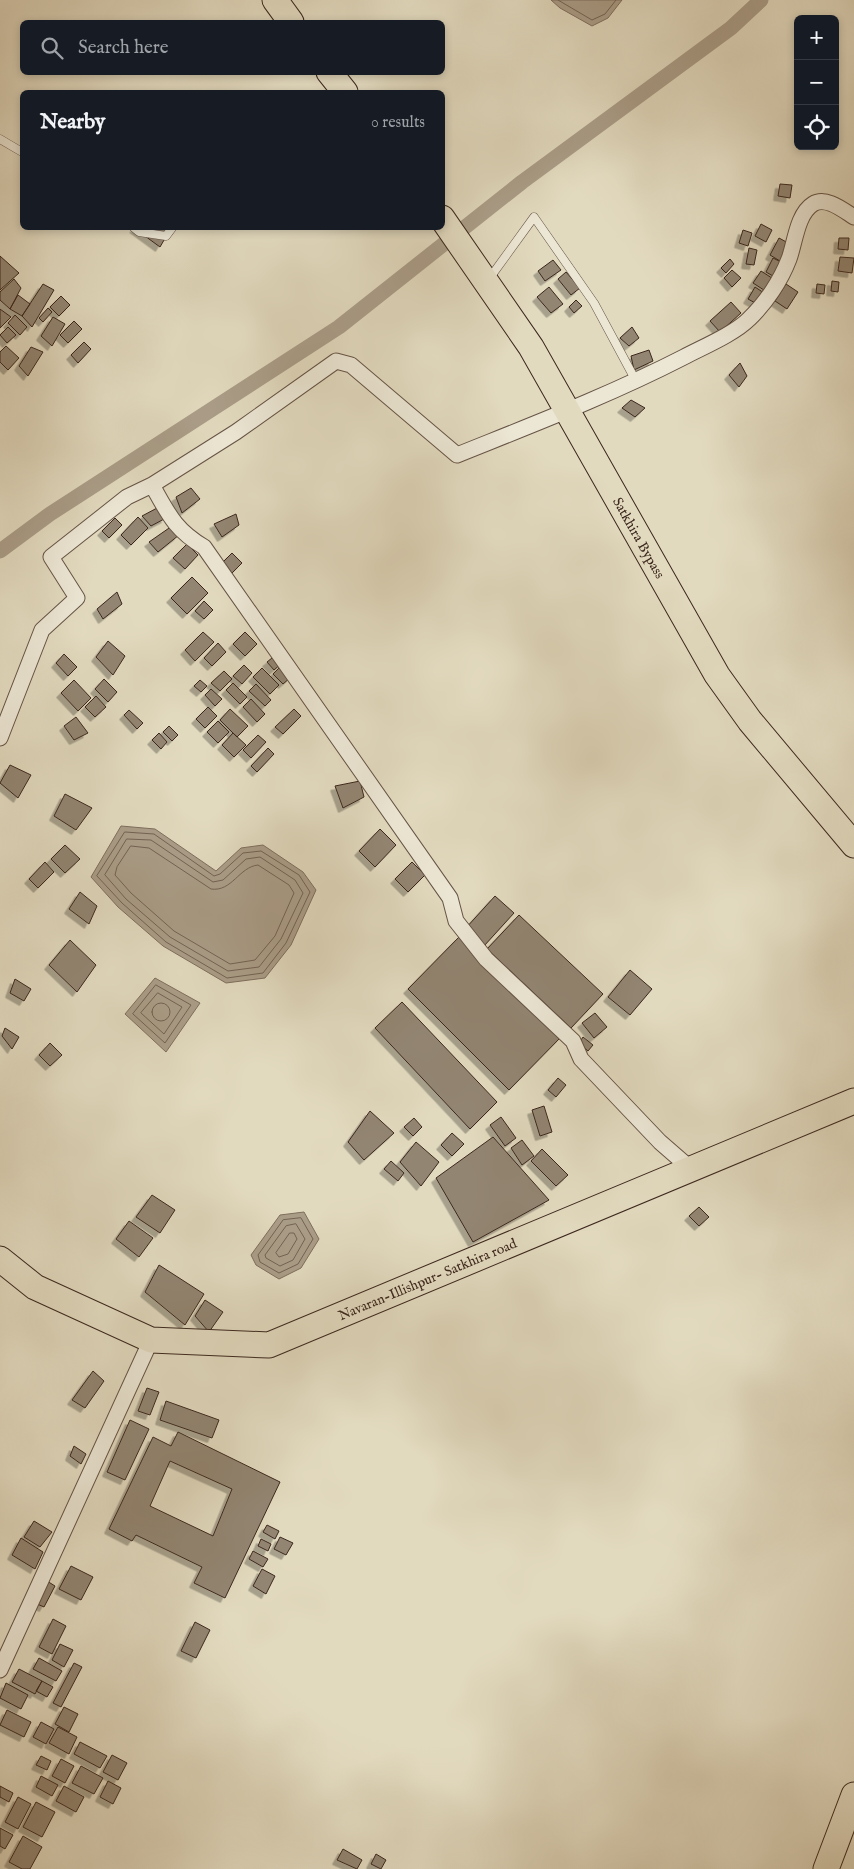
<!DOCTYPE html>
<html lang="en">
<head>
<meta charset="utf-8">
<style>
  body { margin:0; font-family:"IM FELL English",serif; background:#242831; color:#f1f3f6 }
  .controls { position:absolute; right:15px; top:15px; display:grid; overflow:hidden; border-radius:8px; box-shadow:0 2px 8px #0003 }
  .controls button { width:45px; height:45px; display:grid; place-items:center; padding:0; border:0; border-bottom:1px solid #363941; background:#171b24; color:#f1f3f6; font:25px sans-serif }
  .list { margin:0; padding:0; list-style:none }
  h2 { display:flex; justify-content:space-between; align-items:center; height:65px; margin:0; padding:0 20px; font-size:21px }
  h2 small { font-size:16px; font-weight:400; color:#9ea1a6 }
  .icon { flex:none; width:28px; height:28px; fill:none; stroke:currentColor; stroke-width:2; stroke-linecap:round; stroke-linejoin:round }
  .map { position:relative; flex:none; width:854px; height:1869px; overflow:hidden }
  .search { position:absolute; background:#171b24; box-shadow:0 2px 8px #0003; left:20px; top:20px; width:425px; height:55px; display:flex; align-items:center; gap:12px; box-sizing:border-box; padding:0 18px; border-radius:8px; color:#9ea1a6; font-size:19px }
  .panel { position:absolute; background:#171b24; box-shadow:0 2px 8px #0003; left:20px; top:90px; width:425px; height:140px; border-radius:8px }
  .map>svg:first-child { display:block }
  .water { fill:#aa9d88; stroke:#7e6e5e }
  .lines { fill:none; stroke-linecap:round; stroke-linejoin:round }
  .shore { stroke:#736253; stroke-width:1 }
  .canal { stroke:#aa9d88; stroke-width:15 }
  .building { fill:#928572; stroke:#3c281e; fill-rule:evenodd; filter:url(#shadow) }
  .service-casing { stroke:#665446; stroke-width:9 }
  .minor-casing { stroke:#665446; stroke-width:17 }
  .trunk-casing { stroke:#3c281e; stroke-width:27 }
  .service { stroke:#ece7d5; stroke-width:8 }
  .minor { stroke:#ece7d5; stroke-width:15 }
  .trunk { stroke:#e2dabf; stroke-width:25 }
  .labels { text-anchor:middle; stroke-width:5; stroke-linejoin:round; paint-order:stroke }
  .street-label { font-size:14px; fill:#3c281e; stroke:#ece7d5 }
</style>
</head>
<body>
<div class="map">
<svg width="854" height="1869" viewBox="0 0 854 1869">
  <defs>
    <filter id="shadow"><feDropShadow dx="-4.5" dy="4.5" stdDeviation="0" flood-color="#0004"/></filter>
  </defs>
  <rect width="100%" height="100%" fill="#e2dabf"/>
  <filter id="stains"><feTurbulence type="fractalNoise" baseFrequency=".004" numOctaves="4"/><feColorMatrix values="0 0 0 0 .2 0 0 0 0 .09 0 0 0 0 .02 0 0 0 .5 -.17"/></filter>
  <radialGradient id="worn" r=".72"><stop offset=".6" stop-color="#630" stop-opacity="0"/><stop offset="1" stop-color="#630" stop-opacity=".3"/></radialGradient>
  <!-- water -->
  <path class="water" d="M551 0H622L608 18 592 26 560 8Z
    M121 826 155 829 216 871 241 848 263 845 303 872 316 890 291 945 265 978 226 983 163 946 118 907 91 877Z
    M155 978 200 1003 166 1052 125 1014Z
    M304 1212 319 1239 301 1268 279 1279 256 1265 251 1255 280 1215Z"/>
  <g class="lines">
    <!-- shore -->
    <path class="shore" d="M558 0 592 20 605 14 616 0
      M125 832 154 834 214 876 220 874 243 853 261 851 299 875 310 892 286 943 263 973 227 978 166 942 122 903 97 876Z
      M127 839 151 840 213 882 223 880 246 859 260 857 295 880 303 893 281 939 259 967 228 971 170 937 126 899 105 875Z
      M131 846 149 848 211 889C232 892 239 867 258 865L289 885 294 893 275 936 255 960 230 964 174 931 131 893 115 875 117 867Z
      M156 985 191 1005 165 1043 133 1014Z
      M158 993 182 1007 164 1034 141 1013Z
      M152 1012a9 9 0 1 1 18 0a9 9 0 1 1-18 0Z
      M301 1218 313 1239 298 1264 279 1273 260 1262 258 1255 283 1220Z
      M296 1224 305 1239 293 1260 280 1266 266 1258 265 1255 286 1226Z
      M290 1233H294L297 1239 288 1254 279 1257 276 1253Z"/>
    <!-- canal -->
    <path class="canal" d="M0 551 50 514 339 327 522 182 731 28 761 0"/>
  </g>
  <!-- building -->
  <path class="building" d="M780 184 792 185 790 198 778 196Z
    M761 224 772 230 766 242 755 236Z
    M134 228H171L160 247Z
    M743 230 752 233 748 246 739 243Z
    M779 238 790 244 780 261 770 255Z
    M839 238H849L848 250 838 249Z
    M749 248 757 250 754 265 746 264Z
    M0 256 19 273 0 290Z
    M840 257 854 258 852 273 838 271Z
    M773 258 781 262 773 276 766 272Z
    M730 259 734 264 726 273 721 268Z
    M553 260 561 270 545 281 538 271Z
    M732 270 741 278 732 287 724 278Z
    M761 271 775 280 767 292 753 283Z
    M566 272 580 288 571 295 558 279Z
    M14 279 21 288 10 309 0 300V292Z
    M832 281 839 282 838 292 831 291Z
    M43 284 54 290 32 327 22 316Z
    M786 284 798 292 787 309 775 301Z
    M817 284 825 285 824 294 816 293Z
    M549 287 563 304 551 313 537 297Z
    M755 287 764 293 757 304 748 299Z
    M18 295 30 304 22 316 10 309Z
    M61 296 70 305 59 316 50 307Z
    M576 300 582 306 574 313 569 307Z
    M731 302 741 313 720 332 710 321Z
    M48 308 52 312 43 322 39 318Z
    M0 309 11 317 0 328Z
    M15 315 27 327 20 335 8 323Z
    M53 317 65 324 52 346 41 336Z
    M74 321 82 329 68 343 60 335Z
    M8 327 16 335 7 343 0 335Z
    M632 327 639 338 629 346 620 338Z
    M84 342 91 349 78 363 71 355Z
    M6 346 19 358 8 370 0 362V352Z
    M31 347 43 352 28 376 19 366Z
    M649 350 653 361 634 370 631 356Z
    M740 363 747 376 739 387 729 375Z
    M631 400 645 408 635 417 622 408Z
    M191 488 200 499 182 513 176 497Z
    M159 507 166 518 151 526 142 516Z
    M236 514 239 525 222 537 214 524Z
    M138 517 148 528 131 545 121 535Z
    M115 518 122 525 109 538 102 531Z
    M172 526 179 535 158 552 149 542Z
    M187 544 198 555 185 569 173 558Z
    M232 553 242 563 231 574 221 564Z
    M192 577 208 593 187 614 171 598Z
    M117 592 122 604 103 619 97 609Z
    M204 601 213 610 204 619 195 611Z
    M203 632 214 642 195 661 185 650Z
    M245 632 257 644 245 656 233 644Z
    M108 641 125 656 113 675 96 657Z
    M218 643 226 652 212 666 204 658Z
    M64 654 77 667 68 676 56 663Z
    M277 654 283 662 274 670 267 662Z
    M244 665 252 673 242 684 233 676Z
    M280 667 291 677 283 684 273 674Z
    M262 668 279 685 270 694 253 677Z
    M224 671 232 679 220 691 211 683Z
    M104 679 117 692 108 702 95 689Z
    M74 680 91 698 78 711 61 693Z
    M200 680 207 686 201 692 194 686Z
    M233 683 247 697 240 704 226 690Z
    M256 684 271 700 265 706 249 691Z
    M211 689 222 699 215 706 205 695Z
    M96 696 106 707 95 717 85 707Z
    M251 699 265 714 257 722 243 707Z
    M208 707 217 716 205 728 196 719Z
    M230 709 248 726 237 737 220 720Z
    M294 709 301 716 283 734 275 727Z
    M129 710 143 723 137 729 124 715Z
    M76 717 88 733 74 740 64 726Z
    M218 721 229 732 218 743 207 732Z
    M169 726 178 735 172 741 163 732Z
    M159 733 167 742 161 749 152 740Z
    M233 733 246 745 234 757 222 745Z
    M258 735 266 742 251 758 243 750Z
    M268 748 274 754 257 772 251 766Z
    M10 765 31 775 18 798 0 783Z
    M360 781 364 797 343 808 335 786Z
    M65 794 92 808 76 830 54 816Z
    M380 829 396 845 375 867 359 851Z
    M65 845 80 859 65 873 51 859Z
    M45 862 54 872 38 888 29 879Z
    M412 862 425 875 408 892 395 879Z
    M80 892 97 906 89 924 69 909Z
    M495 896 514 913 484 946 465 929Z
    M519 915 603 994 571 1028 487 949Z
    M460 936 561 1037 509 1090 408 989Z
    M70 940 96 965 77 992 49 965Z
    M630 970 652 989 630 1015 608 997Z
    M15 979 31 989 24 1001 10 993Z
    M402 1002 497 1102 470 1129 375 1028Z
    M595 1013 607 1027 594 1038 582 1023Z
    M5 1028 19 1037 12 1049 2 1036Z
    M583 1037 593 1045 588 1051 579 1043Z
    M50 1043 62 1055 50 1066 39 1055Z
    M558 1078 566 1085 556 1097 548 1090Z
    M544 1106 552 1132 540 1136 532 1110Z
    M370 1111 394 1133 364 1160 348 1142Z
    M501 1117 516 1138 505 1146 490 1125Z
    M414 1118 422 1127 413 1136 404 1127Z
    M452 1133 464 1144 452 1156 441 1145Z
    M493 1137 549 1200 473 1242 436 1178Z
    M522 1140 534 1156 522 1165 511 1148Z
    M416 1142 439 1162 421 1186 400 1162Z
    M542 1149 568 1175 556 1186 531 1161Z
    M391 1161 404 1173 398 1181 384 1169Z
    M152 1195 175 1210 160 1233 136 1217Z
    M699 1207 709 1217 699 1226 689 1216Z
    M129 1221 153 1238 139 1257 116 1239Z
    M159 1265 204 1294 185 1325 145 1292Z
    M205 1300 223 1312 209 1332 195 1316Z
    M93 1371 104 1381 85 1408 72 1400Z
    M147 1388 159 1392 150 1415 138 1411Z
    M166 1401 219 1420 212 1438 160 1420Z
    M130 1420 149 1429 125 1480 107 1472Z
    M178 1432 280 1482 225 1598 194 1583 202 1567 136 1535 132 1541 109 1529 153 1437 171 1446ZM170 1461 232 1489 213 1536 150 1506Z
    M74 1446 86 1454 81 1464 70 1456Z
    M34 1521 52 1532 40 1547 24 1537Z
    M267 1525 279 1531 275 1539 263 1532Z
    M280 1537 293 1543 286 1555 274 1549Z
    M21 1538 43 1552 35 1569 12 1555Z
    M261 1539 271 1544 268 1551 258 1546Z
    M253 1551 268 1559 263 1567 249 1559Z
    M71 1566 93 1577 81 1600 59 1589Z
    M262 1569 275 1576 266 1594 253 1586Z
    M47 1581 55 1586 44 1607 35 1603Z
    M53 1619 66 1626 52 1654 39 1647Z
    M195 1622 210 1630 196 1658 181 1651Z
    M60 1644 73 1650 64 1667 52 1660Z
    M39 1658 62 1671 56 1681 33 1669Z
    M74 1663 82 1667 61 1707 53 1703Z
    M19 1669 42 1681 35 1694 12 1682Z
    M42 1681 53 1687 47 1697 36 1691Z
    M6 1683 28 1695 21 1709 0 1698Z
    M64 1707 78 1714 69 1732 55 1724Z
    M7 1710 31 1722 24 1737 0 1725Z
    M41 1722 54 1729 46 1744 33 1737Z
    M58 1727 77 1737 69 1754 49 1743Z
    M80 1742 107 1756 100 1768 74 1754Z
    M112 1755 127 1763 118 1780 103 1772Z
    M41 1756 51 1761 47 1770 36 1765Z
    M61 1759 74 1766 65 1783 52 1776Z
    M81 1766 103 1778 94 1794 72 1783Z
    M41 1776 58 1785 52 1796 36 1787Z
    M108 1781 121 1788 113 1804 100 1797Z
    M0 1786 13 1793 9 1802 0 1797Z
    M64 1786 84 1797 76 1812 56 1801Z
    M18 1797 31 1804 18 1829 5 1822Z
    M36 1802 55 1812 42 1837 23 1827Z
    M0 1828 13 1835 5 1849 0 1846Z
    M23 1836 42 1847 30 1869H22L9 1862Z
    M343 1849 362 1860 357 1869 337 1860Z
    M376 1854 386 1860 381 1869 371 1864Z"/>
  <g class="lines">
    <defs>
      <path id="service" d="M0 139 22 152
        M134 228 139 232 166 236 172 228
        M489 279 534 217 594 303 636 381"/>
      <path id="minor" d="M152 485C168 513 174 529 204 547L450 898 456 921 486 959 573 1041 581 1059 660 1142 691 1169
        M0 738 42 630 77 598 51 557 127 497 152 485 236 432 336 361 351 365 457 455C534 424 610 395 684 357 703 347 734 334 749 319 766 303 781 280 789 259 795 243 797 214 813 204 826 196 843 210 854 217
        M0 1670 151 1340"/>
      <g id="trunk">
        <path d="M275 0 291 22"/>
        <path d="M329 72 345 92"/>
        <path id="s1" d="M442 218 531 347 717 675 750 721 854 845"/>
        <path id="s2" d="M0 1259 35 1287 151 1340 269 1345 854 1101"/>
        <path d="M826 1869 854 1795"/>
      </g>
    </defs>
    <!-- service casing -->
    <use href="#service" class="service-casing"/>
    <!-- minor casing -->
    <use href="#minor" class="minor-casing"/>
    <!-- trunk casing -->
    <use href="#trunk" class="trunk-casing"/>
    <!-- service -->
    <use href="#service" class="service"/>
    <!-- minor -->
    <use href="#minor" class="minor"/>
    <!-- trunk -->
    <use href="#trunk" class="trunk"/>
  </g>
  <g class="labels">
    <!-- street labels -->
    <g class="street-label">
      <text dy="5" stroke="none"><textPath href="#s1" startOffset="376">Satkhira Bypass</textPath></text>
      <text dy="5" stroke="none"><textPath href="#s2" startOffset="462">Navaran-Illishpur- Satkhira road</textPath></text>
    </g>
  </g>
  <rect width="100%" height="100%" filter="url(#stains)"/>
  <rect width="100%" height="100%" fill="url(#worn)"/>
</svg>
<div class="controls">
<button>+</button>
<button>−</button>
<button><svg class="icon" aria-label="locate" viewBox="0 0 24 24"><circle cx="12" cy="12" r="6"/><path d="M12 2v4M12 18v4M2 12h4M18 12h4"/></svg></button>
</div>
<div class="search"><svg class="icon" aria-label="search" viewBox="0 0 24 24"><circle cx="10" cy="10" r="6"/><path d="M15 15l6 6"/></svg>Search here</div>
<section class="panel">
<h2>Nearby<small>0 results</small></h2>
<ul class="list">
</ul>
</section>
</div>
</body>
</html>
